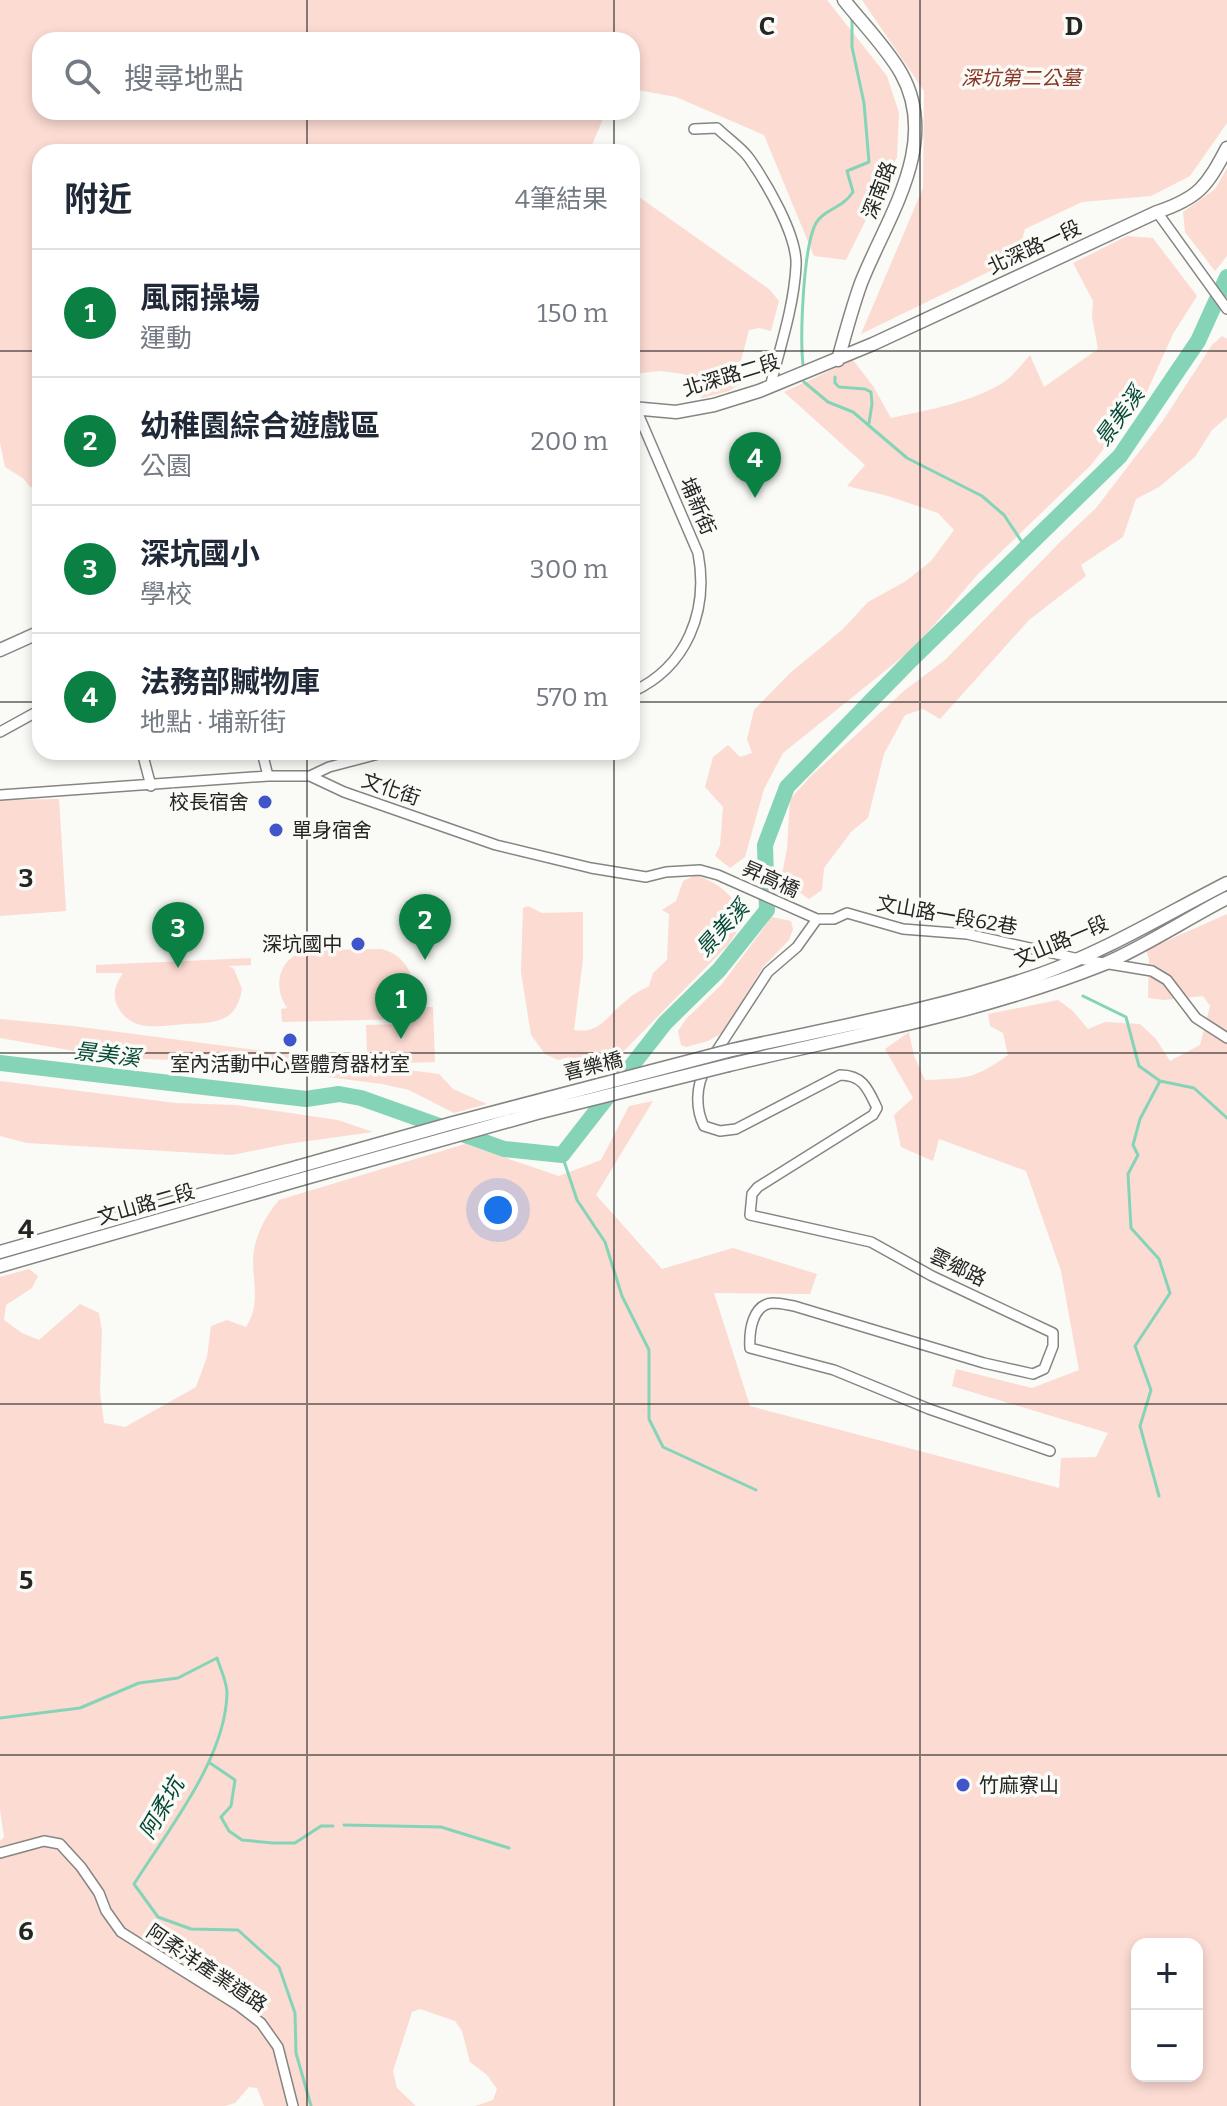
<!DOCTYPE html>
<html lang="zh-TW">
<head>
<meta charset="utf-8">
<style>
  body { margin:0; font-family:Bitter,"Noto Sans TC",serif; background:#f2f2f3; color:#1f2937 }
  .controls { position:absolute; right:24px; bottom:24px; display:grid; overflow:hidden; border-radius:16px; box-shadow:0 4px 12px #0003 }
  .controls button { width:72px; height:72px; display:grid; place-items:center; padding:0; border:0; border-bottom:2px solid #e0e1e3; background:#fff; color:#1f2937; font:40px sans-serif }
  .you { position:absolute; left:498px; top:1210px; width:28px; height:28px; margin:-20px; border:6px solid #fff; border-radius:50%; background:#1a73e8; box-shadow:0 0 0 12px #1a73e833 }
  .badge { display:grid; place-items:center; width:52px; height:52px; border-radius:50%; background:#0b8043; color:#fff; font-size:26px; font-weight:700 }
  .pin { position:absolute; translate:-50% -66px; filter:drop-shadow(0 2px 4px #0008) }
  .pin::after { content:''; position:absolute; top:42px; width:28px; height:24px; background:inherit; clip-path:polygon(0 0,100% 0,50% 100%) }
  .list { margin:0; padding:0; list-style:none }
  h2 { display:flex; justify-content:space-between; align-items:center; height:104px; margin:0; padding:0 32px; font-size:34px }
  h2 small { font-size:26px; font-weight:400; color:#747a83 }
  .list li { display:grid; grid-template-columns:52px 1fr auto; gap:24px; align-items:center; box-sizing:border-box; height:128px; padding:0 32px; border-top:2px solid #e0e1e3 }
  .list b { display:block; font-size:30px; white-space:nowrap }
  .list p { margin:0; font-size:26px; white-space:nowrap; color:#747a83 }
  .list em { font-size:26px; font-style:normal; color:#747a83 }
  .icon { flex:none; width:44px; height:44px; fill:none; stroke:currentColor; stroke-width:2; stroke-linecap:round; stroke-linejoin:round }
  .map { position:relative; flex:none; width:1227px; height:2106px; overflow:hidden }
  .search { position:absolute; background:#fff; box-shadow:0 4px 12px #0003; left:32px; top:32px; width:608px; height:88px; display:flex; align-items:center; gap:20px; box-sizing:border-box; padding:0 28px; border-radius:24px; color:#747a83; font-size:30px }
  .panel { position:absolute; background:#fff; box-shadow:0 4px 12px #0003; left:32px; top:144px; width:608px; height:616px; border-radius:24px }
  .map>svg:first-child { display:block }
  .green { fill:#fcdbd3; fill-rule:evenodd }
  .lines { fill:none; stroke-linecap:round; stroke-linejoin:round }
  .stream { stroke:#86d4b7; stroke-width:3 }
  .river { stroke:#86d4b7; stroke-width:16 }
  .minor-casing { stroke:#858581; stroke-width:12 }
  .major-casing { stroke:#858581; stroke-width:15 }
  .minor { stroke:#fff; stroke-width:9 }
  .major { stroke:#fff; stroke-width:12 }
  .major-bridge-casing { stroke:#858581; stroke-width:15; stroke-linecap:butt }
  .major-bridge { stroke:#fff; stroke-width:12 }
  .grid { fill:none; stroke:#252524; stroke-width:2; stroke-opacity:0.55 }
  .poi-dot { fill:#4055c9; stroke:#fafaf6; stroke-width:3 }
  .labels { text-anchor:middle; stroke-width:7; stroke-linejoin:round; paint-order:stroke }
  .park-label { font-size:20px; font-style:italic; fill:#873524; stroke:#fafaf6 }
  .street-label { font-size:20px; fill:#252524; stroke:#fafaf6 }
  .poi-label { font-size:20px; fill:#252524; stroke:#fafaf6; text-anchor:end }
  .water-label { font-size:22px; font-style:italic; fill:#034836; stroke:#fafaf6 }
  .grid-label { font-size:26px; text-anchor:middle; font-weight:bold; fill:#252524; stroke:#fafaf6; stroke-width:7; stroke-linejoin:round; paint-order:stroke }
</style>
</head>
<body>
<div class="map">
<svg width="1227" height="2106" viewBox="0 0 1227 2106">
  <rect width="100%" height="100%" fill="#fafaf6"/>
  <!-- green -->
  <path class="green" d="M0 0H827L887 76 899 113 897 157 846 260 814 256 764 135 676 97 632 89V40H40V112H606L589 152H40V489L30 487 24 479 5 467 0 443Z
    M862 0H1227V123L1190 176 1151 196 1082 202 1025 229 1017 258 861 334 923 188 924 91Z
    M1227 168V256L1215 271 1185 232 1183 212 1215 189Z
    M632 192 769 289 779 301 771 331 759 328 749 330 738 372 745 381 729 391 702 398 684 374 659 371 632 374Z
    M1127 236 1153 238 1197 296 1173 334 1145 396 1091 465 978 574 916 646 783 753 764 789 745 857 730 868 715 856 720 845 723 807 705 787 713 757 728 745 740 757 752 753 747 739 754 710 789 674 843 629 868 602 906 581 931 561 954 530 938 513 888 496 847 486 865 465 784 392 853 360 873 386 891 418C927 410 971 403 1004 382 1014 375 1022 364 1030 355L1044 387 1098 349 1092 317 1093 301 1073 263Z
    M1222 336 1227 339V417L1212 430 1195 457 1159 487 1136 499 1123 537 1081 565 1086 576 1029 620 940 719 923 709 905 715 884 754 868 818 851 832 824 868 822 890 809 899 788 884 782 874 787 849 790 799 811 776 905 690 945 660 1060 542 1096 508 1162 422 1212 345Z
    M59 799 66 911 0 916V800Z
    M696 875C721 884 734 896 745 920L728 945 614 1061 574 1071 569 1057 558 1060 545 1054 531 1035 521 972 523 908 528 906 542 913 583 912V959L574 1030C600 1035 608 1014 627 1000 633 994 642 990 649 986L653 973 667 960 669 914 662 910 676 901 683 881Z
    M1227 914V2106H475L493 2100 497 2089 487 2075 470 2062 462 2031 455 2021 420 2009 412 2012 393 2071 397 2088 416 2106H264L257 2088 249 2087 235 2103 225 2106H0V1841L4 1837 0 1810V1277L29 1269 38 1276 32 1288 6 1305 4 1320 22 1333 39 1340 80 1304 99 1313 102 1331 100 1392 104 1423 125 1427 196 1387 207 1357 211 1326 227 1320 246 1327C264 1299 248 1274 255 1245 259 1228 268 1213 279 1200L465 1144 559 1176 601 1160 629 1106 653 1101 596 1195 662 1269 733 1248 817 1274 810 1294 714 1293 750 1406 1059 1488 1061 1458 1096 1457 1108 1433 952 1386 956 1369 1032 1388 1079 1370 1061 1271 1026 1171 939 1139 933 1161 901 1147 894 1115 913 1098 885 1049 909 1032 914 1056 925 1080C967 1078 973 1080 1008 1055L1003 1033 990 1026 988 1014 1058 1000 1073 1011 1088 1029 1105 1022 1140 1024 1156 1039 1170 1061 1200 1045 1210 1006 1203 996 1164 1000 1148 998 1149 959 1146 950ZM1137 1944H1197V2076H1137Z
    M772 917 791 921 793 929 789 940 763 967 722 1033 708 1041 686 1047 681 1045 678 1031 686 1019 721 985Z
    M381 949C407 954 424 986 404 1007H433L435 1062 406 1063 405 1052 367 1053 366 1025 406 1024V1019L282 1022 281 1009 287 1008C272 986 279 958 306 950Z
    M251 958V965L229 966 234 969 242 989C240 1000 237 1009 228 1016 216 1024 199 1023 185 1024 161 1026 131 1033 118 1007 111 994 116 984 123 973H96V965Z
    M0 1019 73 1026 439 1074 453 1089 487 1104 454 1113 409 1090 382 1084 204 1061 115 1058 0 1038Z
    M0 1081 176 1103 236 1105 338 1120 373 1132 287 1144 232 1155 27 1143 0 1136Z"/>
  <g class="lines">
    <!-- stream -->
    <path class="stream" d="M803 365C800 337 803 247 816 223 824 209 842 209 853 192L847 171 869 162 864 103 852 47V16
      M835 377V383L839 387 865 389 871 392 872 404 869 423
      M804 382 828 402 853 412 907 458 982 496 1004 515 1026 548
      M1083 996 1126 1017 1139 1066 1160 1081 1194 1088 1227 1118
      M562 1155 577 1200 605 1242 622 1296 649 1350V1419L663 1447 756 1490
      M1159 1496 1140 1426 1151 1390 1135 1346 1170 1293 1159 1259 1131 1228 1128 1174 1138 1155 1133 1145 1140 1119 1160 1081
      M0 1718 80 1708 139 1683 178 1678 217 1658C220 1668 227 1682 227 1693 226 1758 168 1830 134 1884L158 1917 191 1929 238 1930 279 1967 295 2013 296 2053 311 2106
      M210 1763 235 1780 231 1806 221 1817 229 1831 242 1840 273 1843H295L321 1826H333
      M344 1825 441 1827 509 1848"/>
    <!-- river -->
    <path class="river" d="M0 1063 306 1099 339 1094 361 1098 504 1149 562 1155 665 1023 719 970 767 910 765 845 787 787 911 660 1120 456 1198 341 1227 277"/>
    <defs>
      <path id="minor" d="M694 129 717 128C727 138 741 147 749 158 766 182 798 236 796 266 794 306 780 348 770 387
        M1157 212 1227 309
        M632 692C687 667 709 611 698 553L636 409
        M0 732 40 710
        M142 752 151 786
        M262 752 268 776
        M310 776 329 767 386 752
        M0 795 268 776H310L344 792 496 845 591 868 646 877 666 872 700 870 718 875 817 919H834L847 913 903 929 967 934 1079 959 1152 971 1167 980 1196 1018 1227 1038
        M714 1055 768 972 797 947 817 919
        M706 1068C696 1085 695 1108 704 1126L720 1131 736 1129 840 1075C863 1075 868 1089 877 1108L873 1115 758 1187 752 1194 750 1215 871 1242 932 1276 1053 1333V1346L1044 1369 1033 1374 984 1363 794 1306C788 1305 780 1303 773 1303 752 1304 749 1332 750 1348L834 1370 929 1409 1050 1451
        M0 1853 44 1841 60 1844 81 1867 99 1893 106 1911 121 1932 239 2006 261 2023 278 2047 293 2106"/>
      <path id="major" d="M838 360C845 334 852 308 861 283 887 217 941 144 901 73 886 47 862 23 844 0
        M632 408 676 412 714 405 759 391 873 344 1157 212C1199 198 1207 186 1227 148
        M0 650 40 632
        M732 1050C835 1027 941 1009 1041 974 1106 951 1166 914 1227 883
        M729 1065C854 1035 984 1012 1104 964 1146 946 1186 919 1227 898
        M0 1252 297 1167
        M0 1266 302 1179"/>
    </defs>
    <!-- minor casing -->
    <use href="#minor" class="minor-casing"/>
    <!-- major casing -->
    <use href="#major" class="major-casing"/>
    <!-- minor -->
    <use href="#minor" class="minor"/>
    <!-- major -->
    <use href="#major" class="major"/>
    <defs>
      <path id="major-bridge" d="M297 1167 453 1123 732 1050
        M302 1179 537 1113 729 1065"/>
    </defs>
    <!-- major-bridge casing -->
    <use href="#major-bridge" class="major-bridge-casing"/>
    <!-- major-bridge -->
    <use href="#major-bridge" class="major-bridge"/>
  </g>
  <!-- grid -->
  <path class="grid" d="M307 0V40M614 0V40M920 0V2106M307 112V152M614 112V152M0 351H40M632 351H1227M0 702H40M632 702H1227M307 752V2106M614 752V2106M0 1053H1227M0 1404H1227M0 1755H1227"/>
  <!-- markers -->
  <g class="poi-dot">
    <circle cx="265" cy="802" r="8"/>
    <circle cx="276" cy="830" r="8"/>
    <circle cx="358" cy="944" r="8"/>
    <circle cx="290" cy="1040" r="8"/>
    <circle cx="963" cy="1785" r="8"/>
  </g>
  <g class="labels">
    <!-- park labels -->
    <g class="park-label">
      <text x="1021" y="85">深坑第二公墓</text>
    </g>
    <!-- street labels -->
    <g class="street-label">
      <text transform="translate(879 190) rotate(-69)" y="7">深南路</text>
      <text transform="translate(1034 247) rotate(-25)" y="7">北深路一段</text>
      <text transform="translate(731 375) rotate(-17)" y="7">北深路二段</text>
      <text transform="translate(698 506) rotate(67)" y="7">埔新街</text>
      <text transform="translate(391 789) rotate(19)" y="7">文化街</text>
      <text transform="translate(771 879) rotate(24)" y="7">昇高橋</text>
      <text transform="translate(947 915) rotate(10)" y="7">文山路一段62巷</text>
      <text transform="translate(1061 941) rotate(-23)" y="7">文山路一段</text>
      <text transform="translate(593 1066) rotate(-14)" y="7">喜樂橋</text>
      <text transform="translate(146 1204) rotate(-16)" y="7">文山路二段</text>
      <text transform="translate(958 1267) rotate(26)" y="7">雲鄉路</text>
      <text transform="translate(207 1968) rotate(34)" y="7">阿柔洋產業道路</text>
    </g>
    <!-- poi labels -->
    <g class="poi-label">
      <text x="249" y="809">校長宿舍</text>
      <text x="292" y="837" text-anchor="start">單身宿舍</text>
      <text x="342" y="951">深坑國中</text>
      <text x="290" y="1071" text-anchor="middle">室內活動中心暨體育器材室</text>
      <text x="979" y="1792" text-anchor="start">竹麻寮山</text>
    </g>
    <!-- water labels -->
    <g class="water-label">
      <text transform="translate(1119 416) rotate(-54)" y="8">景美溪</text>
      <text transform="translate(722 928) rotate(-48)" y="8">景美溪</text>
      <text transform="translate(107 1054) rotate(7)" y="8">景美溪</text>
      <text transform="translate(161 1808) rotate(-60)" y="8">阿柔坑</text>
    </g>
  </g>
  <g class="grid-label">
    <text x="767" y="35">C</text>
    <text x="1074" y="35">D</text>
    <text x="26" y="887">3</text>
    <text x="26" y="1238">4</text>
    <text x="26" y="1589">5</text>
    <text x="26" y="1940">6</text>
  </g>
</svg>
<div class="controls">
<button>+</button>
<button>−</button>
</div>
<div class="you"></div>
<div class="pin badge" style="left:401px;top:1039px">1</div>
<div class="pin badge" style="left:425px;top:960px">2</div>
<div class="pin badge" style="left:178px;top:968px">3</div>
<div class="pin badge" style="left:755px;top:498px">4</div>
<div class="search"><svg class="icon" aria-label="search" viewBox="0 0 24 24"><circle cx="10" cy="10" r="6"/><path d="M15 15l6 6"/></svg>搜尋地點</div>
<section class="panel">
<h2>附近<small>4筆結果</small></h2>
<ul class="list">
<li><span class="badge">1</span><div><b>風雨操場</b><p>運動</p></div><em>150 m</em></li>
<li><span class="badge">2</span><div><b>幼稚園綜合遊戲區</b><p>公園</p></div><em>200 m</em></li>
<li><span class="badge">3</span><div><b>深坑國小</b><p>學校</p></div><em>300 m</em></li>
<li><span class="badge">4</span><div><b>法務部贓物庫</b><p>地點 · 埔新街</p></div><em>570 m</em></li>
</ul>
</section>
</div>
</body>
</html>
